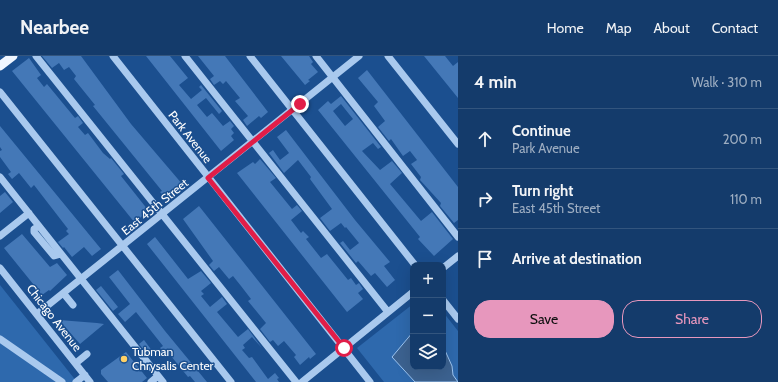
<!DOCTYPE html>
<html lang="en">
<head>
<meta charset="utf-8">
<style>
  body { margin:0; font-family:Cabin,sans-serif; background:#214673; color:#f1f3f6 }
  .controls { position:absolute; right:12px; bottom:12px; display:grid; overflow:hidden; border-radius:8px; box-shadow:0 4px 16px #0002 }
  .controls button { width:36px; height:36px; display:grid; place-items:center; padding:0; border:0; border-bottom:1px solid #33557e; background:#143b6b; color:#f1f3f6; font:20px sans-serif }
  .stop { position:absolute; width:12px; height:12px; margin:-9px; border:3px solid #e11d48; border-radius:50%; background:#fff }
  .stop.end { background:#e11d48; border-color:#fff; box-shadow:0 1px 4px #0008 }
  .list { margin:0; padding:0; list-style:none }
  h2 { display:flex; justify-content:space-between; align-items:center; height:52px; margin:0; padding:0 16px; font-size:17px }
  h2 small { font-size:13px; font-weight:400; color:#9dadc1 }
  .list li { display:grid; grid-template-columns:26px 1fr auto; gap:12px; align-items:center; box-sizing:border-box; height:60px; padding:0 16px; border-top:1px solid #33557e }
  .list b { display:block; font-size:15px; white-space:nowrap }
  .list p { margin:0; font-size:13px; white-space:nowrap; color:#9dadc1 }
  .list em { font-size:13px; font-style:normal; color:#9dadc1 }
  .actions { display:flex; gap:8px; padding:12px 16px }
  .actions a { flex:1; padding:9px 0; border:1px solid #e797bd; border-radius:16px; text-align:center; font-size:14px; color:#e797bd }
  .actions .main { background:#e797bd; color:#111 }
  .icon { flex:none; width:22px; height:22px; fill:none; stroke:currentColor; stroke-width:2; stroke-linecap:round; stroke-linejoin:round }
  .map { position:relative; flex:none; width:458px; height:326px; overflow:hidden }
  header { display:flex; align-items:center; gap:24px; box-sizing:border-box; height:56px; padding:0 20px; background:#143b6b; border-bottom:1px solid #33557e }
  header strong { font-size:19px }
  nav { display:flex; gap:22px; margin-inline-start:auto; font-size:14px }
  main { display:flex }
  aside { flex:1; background:#143b6b }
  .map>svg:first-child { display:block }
  .green { fill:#2e69ad }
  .water { fill:#3c6290; stroke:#9cc4f0 }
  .building { fill:#4478b7; fill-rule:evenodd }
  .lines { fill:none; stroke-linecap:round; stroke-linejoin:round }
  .minor { stroke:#a9c9ee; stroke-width:7 }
  .major { stroke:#f0f6ff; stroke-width:9 }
  .route { stroke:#e11d48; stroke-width:5 }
  .poi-dot { fill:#ffd166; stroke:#1b4f8f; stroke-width:1.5 }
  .labels { text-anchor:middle; stroke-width:3; stroke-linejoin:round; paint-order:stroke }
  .street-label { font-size:12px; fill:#fff; stroke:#1b4f8f }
  .poi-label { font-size:12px; fill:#fff; stroke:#1b4f8f; text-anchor:start }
</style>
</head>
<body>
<header>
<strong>Nearbee</strong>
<nav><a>Home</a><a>Map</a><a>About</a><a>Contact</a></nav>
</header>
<main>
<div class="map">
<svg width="458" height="326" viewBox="0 0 458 326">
  <rect width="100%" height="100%" fill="#1b4f8f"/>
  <!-- green -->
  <path class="green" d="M0 229 77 326H0Z
    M413 248V311H443V256L458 275V326H384L357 292Z"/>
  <!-- water -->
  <path class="water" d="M413 276V311H443V290L452 310 453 319 458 326H415L392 301Z"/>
  <!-- building -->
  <path class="building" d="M42 0H81L131 68 183 129 165 141 160 136 162 135 93 50 95 49 74 23 76 20 69 11 64 14 59 7 52 12Z
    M146 0H170L188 22 179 29 191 43 202 34 199 31 201 29 222 55 219 58 206 42 197 49 207 61 212 57 223 70 230 65 234 70 231 73 234 77 231 80 234 84 221 95Z
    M198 0H225L268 56 261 62 259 60 247 70 243 64 248 60 235 45 240 42 226 25 223 28 220 25 214 29 210 23 214 20Z
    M281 0H309L313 6 311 8 318 16 308 24 310 25 305 29Z
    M424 0H445L453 10 458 6V42Z
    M29 2 41 19 37 22 44 31 47 28 75 62 78 60 83 67 78 71 85 79 88 77 103 97 110 103 111 102 124 118 121 120 148 154 135 167 12 15Z
    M367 14 458 131V164L454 167 440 150 441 147 420 124 421 121 411 108 417 104 410 95 403 100 391 83 389 85 378 71 385 65 374 50 378 46 358 22Z
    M341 40 381 91 378 93 373 87 362 95 380 114 392 105 402 117 390 128 421 165 432 156 453 183 434 200 418 183 420 181 318 54 328 45 331 48ZM341 48 353 63 345 70 333 55Z
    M0 70 101 193 92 200 84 191 72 201 64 191 63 192 58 186 69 178 66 175 68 173 34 129 31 132 19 117 12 123 8 118 11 116 0 101V95L2 94 0 91Z
    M286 74 355 164 390 206 384 210 395 224 387 231 375 217 371 220 358 205 356 207 340 187 343 185 350 194 359 187 346 171 345 172 341 167 330 175 320 162 332 153 310 123 311 121 298 104 284 117 269 97 273 94 280 104 289 97 277 81Z
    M260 103 276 122 270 126 292 153 297 149 302 155 291 164 301 177 303 175 309 181 306 183 321 202 327 198 348 224 351 222 356 229 359 227 363 233 358 237 363 243 347 256 237 117 253 106 255 108Z
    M5 136 13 146 0 157V140Z
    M199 150 316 298 310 303 309 301 300 309 294 301 296 299 284 285 278 290 273 284 270 286 260 273 266 267 248 245 251 243 241 230 233 220 229 223 219 211 214 215 209 209 213 205 183 163Z
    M22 178 50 211 57 207 67 219 50 235 49 234 42 239 4 192Z
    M155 181 188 223 201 215 211 227 201 235 204 238 201 240 210 251 222 241 227 248 217 256 238 281 248 273 262 292 252 281 243 289 245 292 242 294 249 302 252 301 268 323 275 317 279 322 277 323 279 326H256L147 188Z
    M118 214 165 275 207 326H195L190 320 188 321 167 295 165 297 160 292 163 290 136 256 125 266 118 258 130 248 109 221Z
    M101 230 118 251 113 255 96 234Z
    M59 264 97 267 104 268 80 288Z
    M144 284 153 296 149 300 139 288Z
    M126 296 147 322 142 326H108L101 318V314Z"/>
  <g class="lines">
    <!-- minor -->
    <path class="minor" d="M36 0 296 326
      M113 0 370 326
      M185 0 388 256
      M250 0 415 209
      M316 0 458 181
      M388 0 458 88
      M0 36 231 326
      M0 121 163 326
      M39 170 34 173V176L54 200 61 198
      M0 180 29 157
      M0 212 90 326
      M443 212 458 200
      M64 238 73 249
      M443 244 458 263
      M37 258 359 0
      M0 283 62 326
      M76 307 87 298
      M76 326 85 319
      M151 326 158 320
      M302 326 413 236"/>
    <!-- major -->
    <path class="major" d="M0 10 13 0"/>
  </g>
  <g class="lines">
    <!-- route -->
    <path class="route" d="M300 48 208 122 344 292"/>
  </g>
  <!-- markers -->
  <circle class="poi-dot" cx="124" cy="303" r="4"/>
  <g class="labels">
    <!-- street labels -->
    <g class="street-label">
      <text transform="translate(190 81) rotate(52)" y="4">Park Avenue</text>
      <text transform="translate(155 151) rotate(-39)" y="4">East 45th Street</text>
      <text transform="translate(54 262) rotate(52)" y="4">Chicago Avenue</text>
    </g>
    <!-- poi labels -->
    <g class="poi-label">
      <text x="132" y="300">Tubman<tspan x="132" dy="14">Chrysalis Center</tspan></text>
    </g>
  </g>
</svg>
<div class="controls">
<button>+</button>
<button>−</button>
<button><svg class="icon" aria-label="layers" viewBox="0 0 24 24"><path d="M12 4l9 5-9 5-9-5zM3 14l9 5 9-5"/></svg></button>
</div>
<div class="stop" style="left:344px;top:292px"></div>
<div class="stop end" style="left:300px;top:48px"></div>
</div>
<aside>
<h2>4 min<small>Walk · 310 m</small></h2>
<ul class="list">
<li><svg class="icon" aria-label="ahead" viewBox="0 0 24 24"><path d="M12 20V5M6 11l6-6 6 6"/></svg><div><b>Continue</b><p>Park Avenue</p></div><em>200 m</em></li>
<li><svg class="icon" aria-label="right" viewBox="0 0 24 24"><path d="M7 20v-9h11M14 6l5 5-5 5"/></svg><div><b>Turn right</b><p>East 45th Street</p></div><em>110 m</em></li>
<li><svg class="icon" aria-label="arrive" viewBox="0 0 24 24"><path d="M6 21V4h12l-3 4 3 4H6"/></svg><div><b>Arrive at destination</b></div></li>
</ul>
<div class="actions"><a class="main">Save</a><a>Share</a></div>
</aside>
</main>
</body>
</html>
